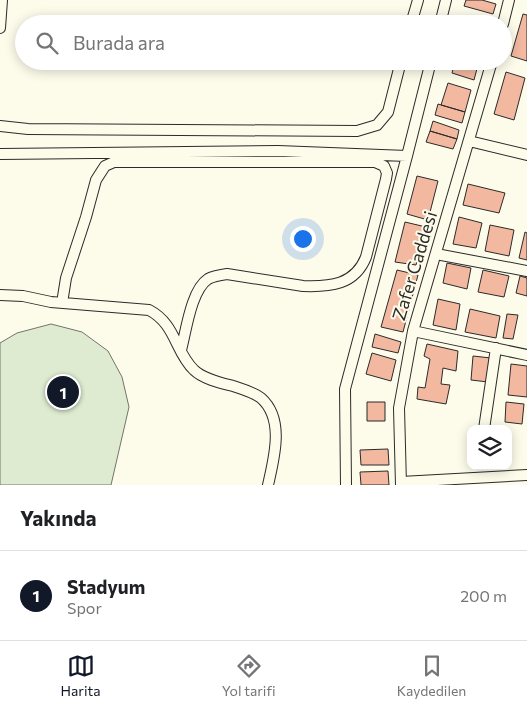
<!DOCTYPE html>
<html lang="tr">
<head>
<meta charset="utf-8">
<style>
  body { margin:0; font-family:Commissioner,sans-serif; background:#f6f6f6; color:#202124 }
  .controls { position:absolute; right:15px; bottom:15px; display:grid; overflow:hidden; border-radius:10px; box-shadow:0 2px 12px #0003 }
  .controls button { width:45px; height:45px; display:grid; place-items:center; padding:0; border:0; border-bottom:1px solid #e0e0e0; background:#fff; color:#202124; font:25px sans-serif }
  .you { position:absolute; left:302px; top:238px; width:18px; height:18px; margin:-12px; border:4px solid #fff; border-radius:50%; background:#1a73e8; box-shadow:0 0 0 8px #1a73e833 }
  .badge { display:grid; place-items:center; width:32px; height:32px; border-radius:50%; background:#111827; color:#fff; font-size:16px; font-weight:700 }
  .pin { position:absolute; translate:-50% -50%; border:2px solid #fff; box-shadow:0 1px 5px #0006 }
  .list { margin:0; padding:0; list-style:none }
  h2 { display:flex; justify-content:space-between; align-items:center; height:65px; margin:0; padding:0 20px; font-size:21px }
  h2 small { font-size:16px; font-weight:400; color:#757577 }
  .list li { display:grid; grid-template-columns:32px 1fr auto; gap:15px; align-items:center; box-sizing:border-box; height:90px; padding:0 20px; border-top:1px solid #e0e0e0 }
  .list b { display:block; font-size:19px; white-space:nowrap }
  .list p { margin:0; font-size:16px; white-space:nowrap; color:#757577 }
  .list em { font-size:16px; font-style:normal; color:#757577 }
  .icon { flex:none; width:28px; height:28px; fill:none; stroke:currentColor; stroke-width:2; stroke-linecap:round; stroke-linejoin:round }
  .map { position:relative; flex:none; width:527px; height:485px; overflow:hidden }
  .search { position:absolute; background:#fff; box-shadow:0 2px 12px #0003; left:15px; right:15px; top:15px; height:55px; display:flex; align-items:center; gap:12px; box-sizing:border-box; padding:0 18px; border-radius:28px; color:#757577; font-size:19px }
  .sheet { height:155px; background:#fff }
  nav { display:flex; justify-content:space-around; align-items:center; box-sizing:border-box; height:70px; border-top:1px solid #e0e0e0; background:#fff; font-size:14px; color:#757577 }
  nav a { display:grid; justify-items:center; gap:2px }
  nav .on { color:#111827 }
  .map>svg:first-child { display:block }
  .green { fill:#deebd1; stroke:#74746e }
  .building { fill:#f2b8a0; stroke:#2b2b2b }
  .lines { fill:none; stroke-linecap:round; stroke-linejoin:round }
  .minor-casing { stroke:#2b2b2b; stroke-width:12 }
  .minor { stroke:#fdfbea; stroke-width:10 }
  .labels { text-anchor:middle; stroke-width:4; stroke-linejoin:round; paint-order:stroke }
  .street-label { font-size:18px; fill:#2b2b2b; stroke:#fdfbea }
</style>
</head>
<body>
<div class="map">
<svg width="527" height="485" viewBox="0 0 527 485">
  <rect width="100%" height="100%" fill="#fdfbea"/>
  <!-- green -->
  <path class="green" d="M51 324 82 332 108 351 122 377 129 407 111 485H0V343L17 333Z"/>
  <!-- building -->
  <path class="building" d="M466 0H482L496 4 493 14 464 6Z
    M523 14 527 15V61L511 56Z
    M455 61H479L474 80 452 73Z
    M506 72 525 78 514 120 494 114Z
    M448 83 471 90 465 112 441 105Z
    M438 104 465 112 462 123 435 115Z
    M433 121 459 130 457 139 430 131Z
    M430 131 457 139 453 149 426 142Z
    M417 176 438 181 428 220 407 214Z
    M468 184 505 193 499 213 463 205Z
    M459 217 482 223 476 248 453 244Z
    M405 222 426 227 416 265 395 262Z
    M490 225 514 230 509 256 485 251Z
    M525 232 527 233V260L519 258Z
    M447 263 471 268 467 289 443 283Z
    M397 270 418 275 403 332 381 327Z
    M483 270 509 276 504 297 478 292Z
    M520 276 527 278V296L516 293Z
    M438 299 460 304 456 330 433 325Z
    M470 309 500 316 496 338 465 332Z
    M507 314 518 315 513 339 503 338Z
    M375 334 401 342 398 353 372 347Z
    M427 344 458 351 456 371 443 368 441 384 450 385 446 404 417 399 418 387 425 388 430 359 424 356Z
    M372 353 396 360 391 381 366 374Z
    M473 356 491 358 488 382 471 380Z
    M511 364 527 366V397L508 395Z
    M367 402H385V421H367Z
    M506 402 524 404 522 424 505 422Z
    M388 449 389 465H361L360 450Z
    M388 471 389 485H361L360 472Z"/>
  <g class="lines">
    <defs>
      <path id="minor" d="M411 24 418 0
        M440 24 446 0
        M503 24 509 0
        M0 28 2 0
        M0 126 28 129 357 131 377 125 388 112 401 61
        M469 141 527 155
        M0 154 278 151 407 156
        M436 254 527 271
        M0 295 23 296 51 302 149 310C176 324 175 352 194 370 203 379 221 383 233 386 242 389 253 392 261 398 285 419 274 458 268 485
        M62 303 66 278 86 217 96 180 105 166 114 162H375L384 166 387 173 386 179 366 257C355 285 330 287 303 286L227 274C220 275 213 276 208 279 191 290 186 332 181 350
        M413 331 527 355
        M484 429 496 348
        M401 482 527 475
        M346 485 345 389 407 156 431 61
        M401 485 399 408 413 331 492 61"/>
    </defs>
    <!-- minor casing -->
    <use href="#minor" class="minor-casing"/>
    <!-- minor -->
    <use href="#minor" class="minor"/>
  </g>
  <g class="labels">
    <!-- street labels -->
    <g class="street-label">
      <text transform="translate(415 266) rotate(-73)" y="6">Zafer Caddesi</text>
    </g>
  </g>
</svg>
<div class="controls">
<button><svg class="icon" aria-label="layers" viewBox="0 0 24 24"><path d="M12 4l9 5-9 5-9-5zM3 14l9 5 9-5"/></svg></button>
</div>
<div class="you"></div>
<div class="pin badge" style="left:63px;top:392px">1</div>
<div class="search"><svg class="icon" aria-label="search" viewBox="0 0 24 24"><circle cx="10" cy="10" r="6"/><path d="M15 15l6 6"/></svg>Burada ara</div>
</div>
<section class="sheet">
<h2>Yakında<small></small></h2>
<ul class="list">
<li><span class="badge">1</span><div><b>Stadyum</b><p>Spor</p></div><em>200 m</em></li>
</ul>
</section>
<nav>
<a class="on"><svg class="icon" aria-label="map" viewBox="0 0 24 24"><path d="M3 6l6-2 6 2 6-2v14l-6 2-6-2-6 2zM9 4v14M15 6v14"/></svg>Harita</a>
<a><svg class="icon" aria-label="directions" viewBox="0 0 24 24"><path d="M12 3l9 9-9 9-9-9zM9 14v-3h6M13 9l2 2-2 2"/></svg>Yol tarifi</a>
<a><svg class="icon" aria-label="saved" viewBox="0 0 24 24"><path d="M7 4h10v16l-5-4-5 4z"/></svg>Kaydedilen</a>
</nav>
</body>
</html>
